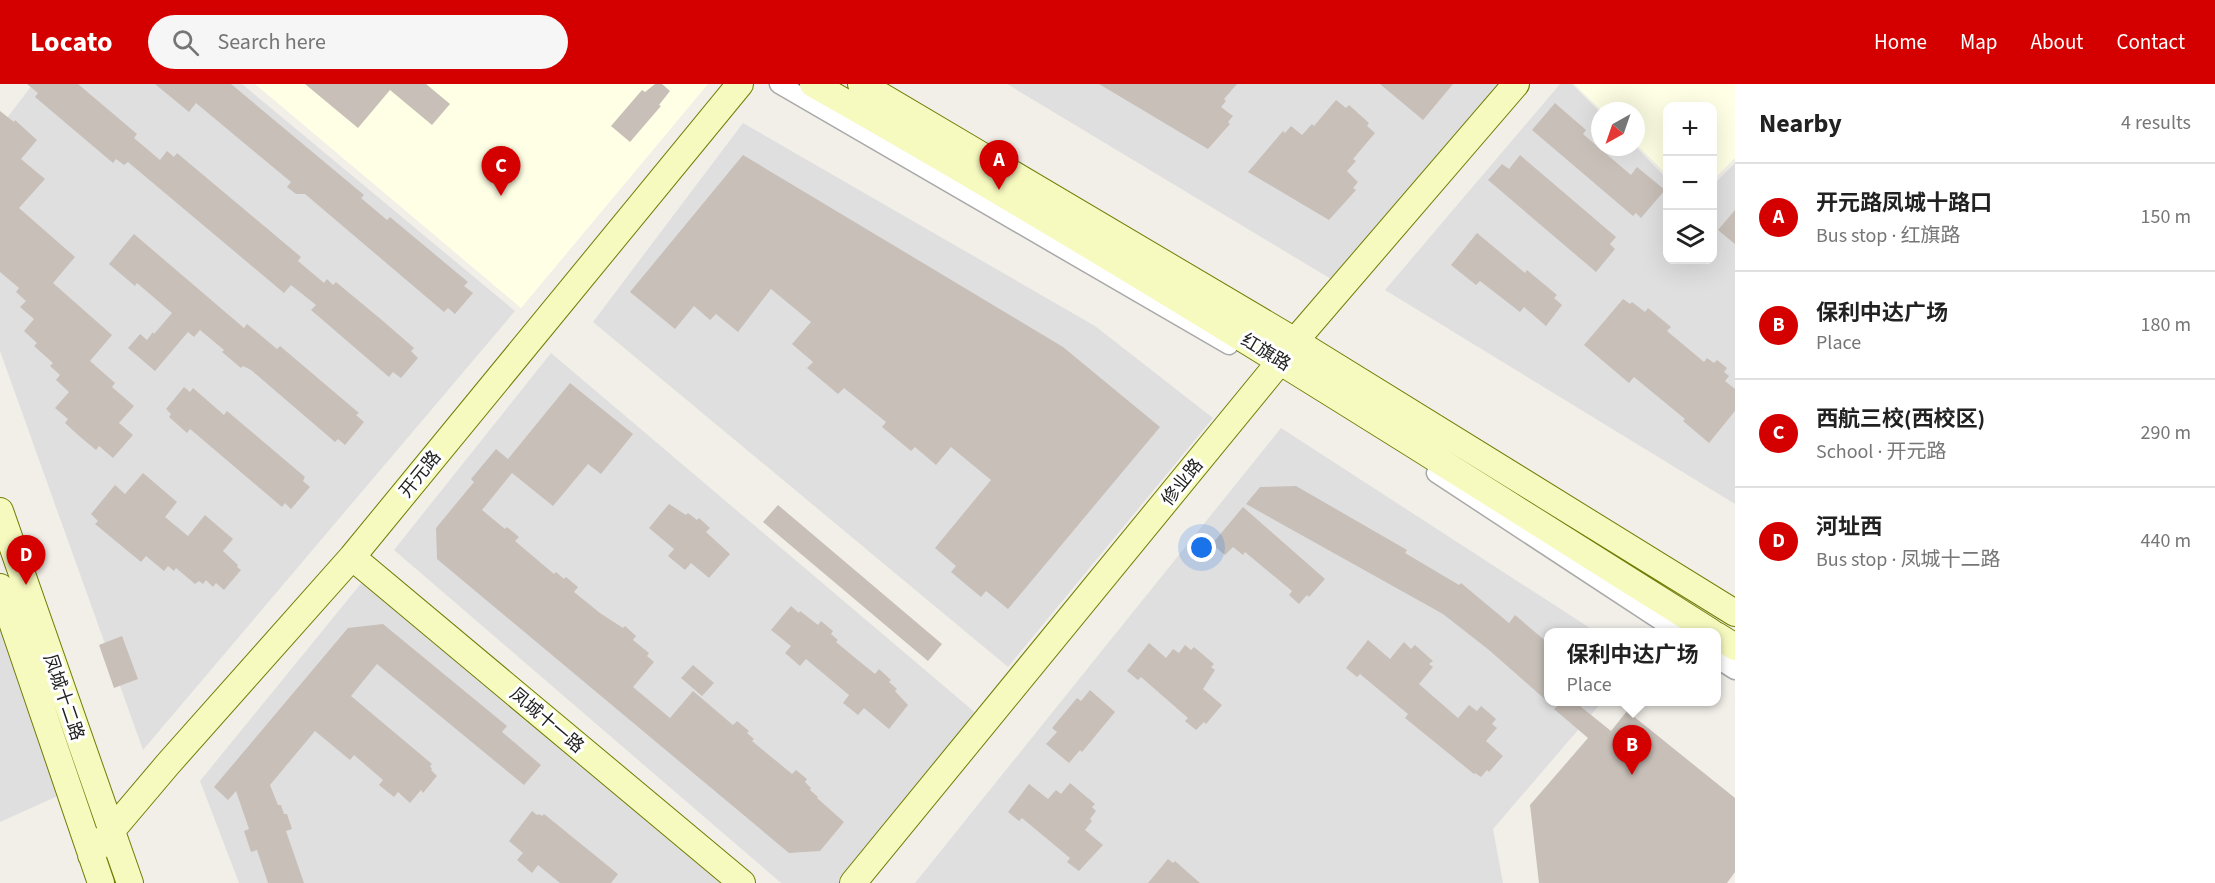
<!DOCTYPE html>
<html lang="en">
<head>
<meta charset="utf-8">
<style>
  body { margin:0; font-family:"Source Sans 3","Noto Sans SC",sans-serif; background:#f6f6f6; color:#222 }
  .controls { position:absolute; right:18px; top:18px; display:grid; overflow:hidden; border-radius:12px; box-shadow:0 6px 24px #0002 }
  .controls button { width:54px; height:54px; display:grid; place-items:center; padding:0; border:0; border-bottom:2px solid #e0e0e0; background:#fff; color:#222; font:30px sans-serif }
  .compass { position:absolute; left:1591px; top:18px; width:54px; height:54px; border-radius:50%; background:#fff; box-shadow:0 6px 24px #0002; rotate:220deg }
  .you { position:absolute; left:1202px; top:464px; width:21px; height:21px; margin:-15px; border:4px solid #fff; border-radius:50%; background:#1a73e8; box-shadow:0 0 0 9px #1a73e833 }
  .badge { display:grid; place-items:center; width:39px; height:39px; border-radius:50%; background:#d40000; color:#fff; font-size:20px; font-weight:700 }
  .pin { position:absolute; translate:-50% -50px; filter:drop-shadow(0 2px 3px #0008) }
  .pin::after { content:''; position:absolute; top:32px; width:21px; height:18px; background:inherit; clip-path:polygon(0 0,100% 0,50% 100%) }
  .popup { position:absolute; left:1544px; top:544px; width:177px; height:78px; box-sizing:border-box; display:grid; place-content:center; border-radius:12px; background:#fff; filter:drop-shadow(0 2px 4px #0005); font-size:20px; white-space:nowrap; color:#767676 }
  .popup b { font-size:22px; color:#222 }
  .popup::after { content:''; position:absolute; left:50%; top:100%; margin-left:-12px; border:12px solid transparent; border-top-color:#fff }
  .list { margin:0; padding:0; list-style:none }
  h2 { display:flex; justify-content:space-between; align-items:center; height:78px; margin:0; padding:0 24px; font-size:26px }
  h2 small { font-size:20px; font-weight:400; color:#767676 }
  .list li { display:grid; grid-template-columns:39px 1fr auto; gap:18px; align-items:center; box-sizing:border-box; height:108px; padding:0 24px; border-top:2px solid #e0e0e0 }
  .list b { display:block; font-size:22px; white-space:nowrap }
  .list p { margin:0; font-size:20px; white-space:nowrap; color:#767676 }
  .list em { font-size:20px; font-style:normal; color:#767676 }
  .icon { flex:none; width:33px; height:33px; fill:none; stroke:currentColor; stroke-width:2; stroke-linecap:round; stroke-linejoin:round }
  .map { position:relative; flex:none; width:1735px; height:799px; overflow:hidden }
  header { display:flex; align-items:center; gap:36px; box-sizing:border-box; height:84px; padding:0 30px; background:#d40000; color:#fff }
  header strong { font-size:28px }
  nav { display:flex; gap:33px; margin-inline-start:auto; font-size:21px }
  .search { width:420px; height:54px; background:#f6f6f6; display:flex; align-items:center; gap:15px; box-sizing:border-box; padding:0 21px; border-radius:33px; color:#767676; font-size:22px }
  main { display:flex }
  aside { flex:1; background:#fff }
  .map>svg:first-child { display:block }
  .residential { fill:#e0dfdf }
  .education { fill:#ffffe5 }
  .building { fill:#c7bfb8 }
  .lines { fill:none; stroke-linecap:round; stroke-linejoin:round }
  .street-casing { stroke:#a9a9a9; stroke-width:21 }
  .secondary-casing { stroke:#707d05; stroke-width:28 }
  .street { stroke:#fff; stroke-width:18 }
  .secondary { stroke:#f7fabf; stroke-width:26 }
  .labels { text-anchor:middle; stroke-width:6; stroke-linejoin:round; paint-order:stroke }
  .street-label { font-size:18px; fill:#222; stroke:#fff }
</style>
</head>
<body>
<header>
<strong>Locato</strong>
<div class="search"><svg class="icon" aria-label="search" viewBox="0 0 24 24"><circle cx="10" cy="10" r="6"/><path d="M15 15l6 6"/></svg>Search here</div>
<nav><a>Home</a><a>Map</a><a>About</a><a>Contact</a></nav>
</header>
<main>
<div class="map">
<svg width="1735" height="799" viewBox="0 0 1735 799">
  <rect width="100%" height="100%" fill="#f2efe9"/>
  <!-- residential -->
  <path class="residential" d="M33 0H242L515 227 143 666 0 267V43Z
    M1007 0H1501L1331 195Z
    M1560 0H1572L1600 28V63H1636L1667 95 1668 176H1712L1713 101 1735 79V420L1385 206Z
    M743 39 1095 242 1213 334 1008 583 593 238Z
    M551 269 984 636 839 799H781L394 466Z
    M1281 344 1596 548H1548V618H1602L1493 745 1503 799H915Z
    M363 497 706 787 720 799H239L200 697Z
    M0 541 60 711 0 738Z"/>
  <!-- education -->
  <path class="education" d="M255 0H708L521 224Z
    M1574 0H1735V74L1713 96 1712 22H1668L1667 91 1636 60V27H1602Z"/>
  <!-- building -->
  <path class="building" d="M27 0H78L137 50 134 54 160 76 167 67 174 73 177 69 301 173 298 177 324 199 327 195 333 201 336 198 383 237 414 264 411 267 418 274 401 294 393 288 389 293 311 226 316 221 291 201 284 209 128 78 124 81 116 75 113 79 35 13 38 9Z
    M155 0H231L364 111 361 114 387 136 390 133 468 198 464 202 473 209 455 230 448 224 444 228 305 110H296L287 103 291 98 196 19 189 28Z
    M305 0H426L450 20 432 41 390 6 358 44Z
    M655 0H662L670 7 659 21 661 22 630 58 611 42 642 6 645 8Z
    M1099 0H1237L1224 15 1226 17 1221 23 1233 32 1228 38 1230 40 1208 65Z
    M1380 0H1453L1423 36Z
    M1336 16 1346 24 1349 21 1369 39 1367 42 1375 49 1353 75 1356 77 1347 87 1358 98 1353 104 1356 106 1329 136 1248 88 1283 47 1285 49 1291 42 1302 51 1312 40 1314 42Z
    M1555 19 1586 46 1583 50 1631 91 1637 83 1665 106 1641 134 1636 129 1633 132 1532 46Z
    M0 27 14 38 15 36 37 56 21 75 45 95 19 124 75 173 53 199 112 251 90 277 115 299 112 303 134 322 119 339 133 351 113 374 99 362 96 366 78 351 65 339 68 335 55 324 69 308 56 296 60 291 50 282 53 279 34 262 37 259 24 247 34 235 20 223 26 217 16 208 19 204 0 188Z
    M743 71 1063 263 1160 343 1008 525 986 507 981 513 951 488 956 482 935 464 991 396 951 363 936 381 915 363 911 367 882 343 886 338 844 304 838 310 807 284 813 278 792 260 811 238 771 205 738 248 716 230 710 236 694 222 675 245 630 208Z
    M1520 71 1616 153 1610 160 1615 165 1596 188 1488 96 1502 80 1509 85Z
    M1735 126V160L1718 146Z
    M1477 149 1525 189 1527 186 1557 211 1554 214 1562 221 1546 242 1524 223 1520 228 1480 197 1476 201 1451 181Z
    M134 150 244 244 247 240 277 265 280 262 359 329 356 331 364 338 345 361 338 355 335 358 251 286 243 282 241 284 222 268 224 266 200 246 194 253 188 248 155 287 128 264 140 250 147 256 153 248 154 250 172 229 137 199 135 202 109 180Z
    M1623 215 1630 220 1632 218 1645 228 1648 224 1671 243 1667 247 1704 278 1707 274 1714 279 1717 276 1727 284 1724 288 1729 292 1725 297 1735 305V327L1709 359 1683 337 1685 335 1634 293 1629 299 1584 261Z
    M570 299 633 350 601 390 588 380 553 422 512 389 482 426 505 445 507 443 519 453 515 457 554 490 556 488 564 495 566 493 578 503 574 508 600 529 623 544 625 542 636 552 633 556 649 569 647 572 654 578 633 603 670 634 693 607 733 641 737 637 749 647 747 649 754 655 752 657 792 690 796 686 807 695 805 698 811 704 810 706 818 713 817 714 844 738 820 767 789 769 437 475 436 444 474 398 471 395 496 365 508 375Z
    M184 303 190 308 193 304 224 331 227 327 305 393 303 397 310 403 291 425 285 419 282 423 196 350 190 345 187 349 169 333 171 330 166 325Z
    M143 389 177 418 165 433 188 452 205 431 233 455 223 467 238 481 237 483 241 486 224 506 216 499 213 503 206 496 203 500 199 497 195 500 176 484 174 487 168 482 164 487 146 472 141 478 95 440 98 437 91 430 115 401 125 410Z
    M1296 402 1407 466 1405 469 1459 501 1461 499 1509 539 1515 531 1548 559V618L1489 566 1443 530 1246 420 1260 403Z
    M669 420 686 431 688 429 697 436 699 434 710 444 706 448 730 470 709 494 691 479 685 486 668 472 674 465 649 444Z
    M778 421 942 560 928 577 763 438Z
    M1243 423 1325 495 1309 513 1307 511 1299 520 1289 511 1292 507 1245 468 1243 471 1233 463 1225 471 1212 460Z
    M791 522 799 529 800 527 818 541 821 537 833 547 831 550 838 556 836 558 854 573 875 590 879 585 891 596 889 598 897 605 895 607 908 621 889 645 864 624 858 631 843 619 849 611 806 575 800 582 785 569 791 562 771 546Z
    M383 540 507 642 502 648 541 681 524 701 377 580 351 612 432 680 430 682 432 685 431 686 437 692 423 709 421 706 410 719 398 708 394 713 379 701 383 696 354 671 350 676 315 647 270 701 278 721H281L284 730H287L292 745 286 747 304 799H268L257 766 251 768 244 747 249 745 236 707 228 716 214 703 348 544Z
    M122 552 138 595 114 604 99 561Z
    M1368 556 1390 575 1404 558 1411 565 1415 561 1433 577 1429 580 1433 583 1419 600 1458 634 1469 621 1477 627 1481 622 1496 635 1492 640 1497 644 1486 657 1503 672 1489 688 1487 686 1481 693 1475 689 1474 690 1405 634 1408 630 1360 590 1357 593 1346 584Z
    M1149 559 1166 574 1173 565 1179 569 1185 561 1191 566 1194 563 1214 580 1211 583 1215 586 1203 605 1222 621 1206 640 1204 638 1196 646 1185 637 1188 634 1141 593 1138 596 1127 587Z
    M693 581 714 599 702 612 681 594Z
    M1090 606 1115 628 1082 668 1080 666 1069 679 1046 660 1057 648 1052 644 1077 614 1081 617Z
    M1561 618H1575L1611 647 1627 627 1735 714V788L1727 799H1539L1530 721 1588 654 1554 625Z
    M1070 699 1095 720 1092 723 1096 727 1090 735 1092 737 1085 746 1103 761 1079 787 1067 778 1070 774 1022 734 1019 737 1008 728 1029 700 1048 715 1056 706 1061 710Z
    M532 727 537 731 539 730 542 732 544 730 618 790 611 799H560L538 781 532 789 517 776 523 769 509 757Z
    M1168 775 1173 779 1175 777 1200 799H1148Z"/>
  <g class="lines">
    <defs>
      <path id="street" d="M779 0 1229 261
        M1436 389 1678 548
        M1716 574 1735 586"/>
      <path id="secondary" d="M813 0C1119 173 1415 361 1711 548
        M861 0 1295 257 1735 529
        M0 427 130 799
        M352 473 742 799
        M0 503 101 799
        M1716 551 1735 563
        M91 771 168 680 352 473 740 0
        M853 799 1273 286 1295 257 1516 0"/>
    </defs>
    <!-- street casing -->
    <use href="#street" class="street-casing"/>
    <!-- secondary casing -->
    <use href="#secondary" class="secondary-casing"/>
    <!-- street -->
    <use href="#street" class="street"/>
    <!-- secondary -->
    <use href="#secondary" class="secondary"/>
  </g>
  <g class="labels">
    <!-- street labels -->
    <g class="street-label">
      <text transform="translate(1266 268) rotate(31)" y="6">红旗路</text>
      <text transform="translate(420 390) rotate(-51)" y="6">开元路</text>
      <text transform="translate(1182 398) rotate(-51)" y="6">修业路</text>
      <text transform="translate(64 613) rotate(71)" y="6">凤城十二路</text>
      <text transform="translate(547 636) rotate(40)" y="6">凤城十一路</text>
    </g>
  </g>
</svg>
<div class="controls">
<button>+</button>
<button>−</button>
<button><svg class="icon" aria-label="layers" viewBox="0 0 24 24"><path d="M12 4l9 5-9 5-9-5zM3 14l9 5 9-5"/></svg></button>
</div>
<svg class="compass" viewBox="-18 -18 36 36"><path d="M0-13l5 13h-10z" fill="#e53935"/><path d="M0 13l5-13h-10z" fill="#767676"/></svg>
<div class="you"></div>
<div class="pin badge" style="left:999px;top:106px">A</div>
<div class="pin badge" style="left:1632px;top:691px">B</div>
<div class="popup"><b>保利中达广场</b>Place</div>
<div class="pin badge" style="left:501px;top:112px">C</div>
<div class="pin badge" style="left:26px;top:501px">D</div>
</div>
<aside>
<h2>Nearby<small>4 results</small></h2>
<ul class="list">
<li><span class="badge">A</span><div><b>开元路凤城十路口</b><p>Bus stop · 红旗路</p></div><em>150 m</em></li>
<li><span class="badge">B</span><div><b>保利中达广场</b><p>Place</p></div><em>180 m</em></li>
<li><span class="badge">C</span><div><b>西航三校(西校区)</b><p>School · 开元路</p></div><em>290 m</em></li>
<li><span class="badge">D</span><div><b>河址西</b><p>Bus stop · 凤城十二路</p></div><em>440 m</em></li>
</ul>
</aside>
</main>
</body>
</html>
